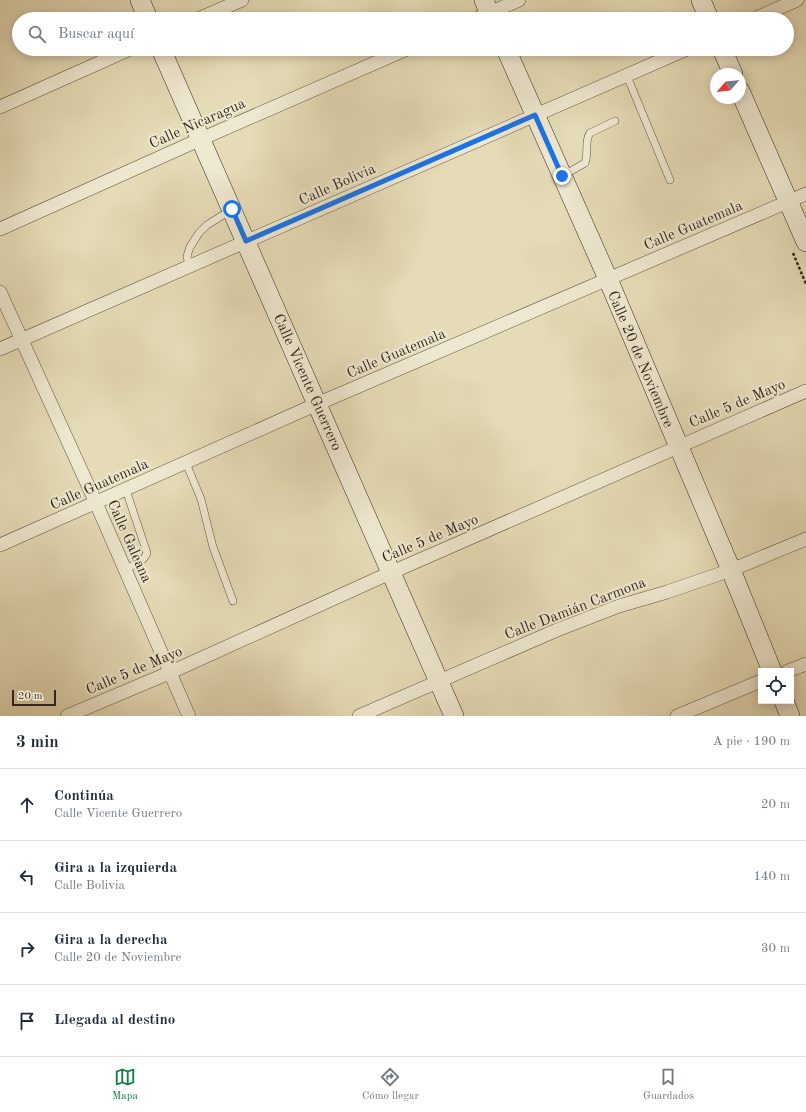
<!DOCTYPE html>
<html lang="es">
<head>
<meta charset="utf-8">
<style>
  body { margin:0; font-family:"Old Standard TT",serif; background:#f6f6f7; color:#1f2937 }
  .controls { position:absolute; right:12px; bottom:12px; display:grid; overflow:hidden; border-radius:0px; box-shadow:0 2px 10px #0003 }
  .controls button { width:36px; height:36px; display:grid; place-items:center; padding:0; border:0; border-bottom:1px solid #e0e1e3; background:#fff; color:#1f2937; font:20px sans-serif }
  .compass { position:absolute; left:710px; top:68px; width:36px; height:36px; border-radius:50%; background:#fff; box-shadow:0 2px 10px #0003; rotate:242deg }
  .scale { position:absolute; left:12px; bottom:10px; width:44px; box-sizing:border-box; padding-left:4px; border:2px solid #33271b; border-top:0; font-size:11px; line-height:14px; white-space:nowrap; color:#33271b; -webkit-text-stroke:3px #eee8d0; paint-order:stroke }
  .stop { position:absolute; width:12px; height:12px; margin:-9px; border:3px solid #1a73e8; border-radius:50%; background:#fff }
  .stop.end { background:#1a73e8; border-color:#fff; box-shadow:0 1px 4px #0008 }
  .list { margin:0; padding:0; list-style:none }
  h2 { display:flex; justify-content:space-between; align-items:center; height:52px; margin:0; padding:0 16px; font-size:17px }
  h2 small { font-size:13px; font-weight:400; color:#747a83 }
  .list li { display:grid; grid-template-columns:26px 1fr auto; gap:12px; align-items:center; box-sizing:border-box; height:72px; padding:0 16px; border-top:1px solid #e0e1e3 }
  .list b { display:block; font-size:15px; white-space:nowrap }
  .list p { margin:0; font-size:13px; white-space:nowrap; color:#747a83 }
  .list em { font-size:13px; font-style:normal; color:#747a83 }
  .icon { flex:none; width:22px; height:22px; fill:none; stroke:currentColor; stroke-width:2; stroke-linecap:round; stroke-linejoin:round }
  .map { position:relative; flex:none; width:806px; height:716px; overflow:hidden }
  .search { position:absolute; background:#fff; box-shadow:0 2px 10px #0003; left:12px; right:12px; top:12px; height:44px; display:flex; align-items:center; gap:10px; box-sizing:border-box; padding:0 14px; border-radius:22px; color:#747a83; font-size:15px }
  .sheet { height:340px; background:#fff }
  nav { display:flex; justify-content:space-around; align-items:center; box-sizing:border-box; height:56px; border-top:1px solid #e0e1e3; background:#fff; font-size:11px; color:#747a83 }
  nav a { display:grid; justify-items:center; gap:2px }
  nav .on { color:#0b8043 }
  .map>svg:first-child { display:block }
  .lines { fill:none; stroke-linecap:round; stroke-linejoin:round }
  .lane-casing { stroke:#605442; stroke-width:8 }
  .street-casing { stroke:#605442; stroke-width:14 }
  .secondary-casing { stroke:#33271b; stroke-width:20 }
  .path { stroke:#33271b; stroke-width:2.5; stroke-dasharray:3 2; stroke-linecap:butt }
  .lane { stroke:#eee8d0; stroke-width:7 }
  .street { stroke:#eee8d0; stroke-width:13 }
  .secondary { stroke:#eee8d0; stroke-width:19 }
  .route { stroke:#1a73e8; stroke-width:5 }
  .labels { text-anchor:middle; stroke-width:4; stroke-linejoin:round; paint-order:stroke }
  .street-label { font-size:15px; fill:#33271b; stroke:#eee8d0 }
</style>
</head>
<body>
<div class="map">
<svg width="806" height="716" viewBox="0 0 806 716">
  <rect width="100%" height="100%" fill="#e5dbb6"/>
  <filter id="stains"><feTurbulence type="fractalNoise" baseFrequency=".005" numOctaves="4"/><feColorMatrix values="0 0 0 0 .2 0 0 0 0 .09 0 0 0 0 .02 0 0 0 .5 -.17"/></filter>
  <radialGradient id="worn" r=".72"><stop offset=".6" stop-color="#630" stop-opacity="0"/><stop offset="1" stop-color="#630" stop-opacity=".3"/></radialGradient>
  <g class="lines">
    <defs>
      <path id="lane" d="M627 76 670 180
        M562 176 585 163C589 154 584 141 590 133L615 121
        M189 266 187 256 190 247 199 233 207 225 231 210
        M186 463 201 499 213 547 233 601
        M125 569C133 565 144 562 147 553L126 490"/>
      <path id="street" d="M198 19 242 0
        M476 19 519 0
        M754 19 797 0
        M0 107 130 49
        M0 229 201 139 407 49
        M0 292 96 503 189 716
        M0 349 687 49
        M0 545 317 404 806 194
        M788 671 806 664
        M67 716 169 673 390 573 806 391
        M359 716 557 630 619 606 667 592 731 570 806 539
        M677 716 761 681"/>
      <path id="secondary" d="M140 0 148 19
        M484 0 492 19
        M701 0 709 19
        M161 49 454 716
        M506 49 608 279 731 570 772 671
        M722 49 733 74
        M740 91 806 242
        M784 701 790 716"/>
    </defs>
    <!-- lane casing -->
    <use href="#lane" class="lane-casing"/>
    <!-- street casing -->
    <use href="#street" class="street-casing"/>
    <!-- secondary casing -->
    <use href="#secondary" class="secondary-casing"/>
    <!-- path -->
    <path class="path" d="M793 253 806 284"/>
    <!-- lane -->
    <use href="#lane" class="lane"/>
    <!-- street -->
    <use href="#street" class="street"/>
    <!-- secondary -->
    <use href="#secondary" class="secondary"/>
  </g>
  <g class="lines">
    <!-- route -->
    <path class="route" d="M232 209 246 241 535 115 562 176"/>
  </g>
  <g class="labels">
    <!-- street labels -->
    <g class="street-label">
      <text transform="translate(197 123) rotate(-24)" y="5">Calle Nicaragua</text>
      <text transform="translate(337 184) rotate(-24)" y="5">Calle Bolivia</text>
      <text transform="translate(693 225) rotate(-23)" y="5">Calle Guatemala</text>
      <text transform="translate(396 353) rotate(-23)" y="5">Calle Guatemala</text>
      <text transform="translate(641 359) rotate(67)" y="5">Calle 20 de Noviembre</text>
      <text transform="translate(308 382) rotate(66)" y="5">Calle Vicente Guerrero</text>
      <text transform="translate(737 403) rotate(-23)" y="5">Calle 5 de Mayo</text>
      <text transform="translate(99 484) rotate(-24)" y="5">Calle Guatemala</text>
      <text transform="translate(430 538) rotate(-23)" y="5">Calle 5 de Mayo</text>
      <text transform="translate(130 541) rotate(66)" y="5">Calle Galeana</text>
      <text transform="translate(575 608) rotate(-21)" y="5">Calle Damián Carmona</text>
      <text transform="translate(134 670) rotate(-23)" y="5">Calle 5 de Mayo</text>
    </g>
  </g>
  <rect width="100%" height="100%" filter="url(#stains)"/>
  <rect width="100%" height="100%" fill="url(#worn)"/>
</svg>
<div class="controls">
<button><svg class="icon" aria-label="locate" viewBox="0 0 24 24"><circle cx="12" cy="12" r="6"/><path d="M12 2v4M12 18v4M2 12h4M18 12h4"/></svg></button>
</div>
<svg class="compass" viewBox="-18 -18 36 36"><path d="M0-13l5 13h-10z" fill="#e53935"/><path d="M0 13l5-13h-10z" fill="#747a83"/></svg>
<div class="scale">20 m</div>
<div class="stop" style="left:232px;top:209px"></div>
<div class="stop end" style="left:562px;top:176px"></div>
<div class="search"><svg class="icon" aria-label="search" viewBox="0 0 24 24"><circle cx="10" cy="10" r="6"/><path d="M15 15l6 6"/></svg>Buscar aquí</div>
</div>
<section class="sheet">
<h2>3 min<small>A pie · 190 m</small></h2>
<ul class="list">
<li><svg class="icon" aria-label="ahead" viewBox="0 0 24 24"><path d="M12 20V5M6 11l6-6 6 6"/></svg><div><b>Continúa</b><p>Calle Vicente Guerrero</p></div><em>20 m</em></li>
<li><svg class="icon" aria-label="left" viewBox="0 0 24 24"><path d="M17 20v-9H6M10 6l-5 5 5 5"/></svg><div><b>Gira a la izquierda</b><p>Calle Bolivia</p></div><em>140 m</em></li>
<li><svg class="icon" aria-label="right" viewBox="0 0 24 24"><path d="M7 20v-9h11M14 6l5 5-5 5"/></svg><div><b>Gira a la derecha</b><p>Calle 20 de Noviembre</p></div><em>30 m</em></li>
<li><svg class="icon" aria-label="arrive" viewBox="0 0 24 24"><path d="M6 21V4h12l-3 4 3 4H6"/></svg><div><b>Llegada al destino</b></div></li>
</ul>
</section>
<nav>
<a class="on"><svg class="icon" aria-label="map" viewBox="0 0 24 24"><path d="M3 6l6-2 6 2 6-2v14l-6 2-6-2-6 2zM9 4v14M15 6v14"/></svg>Mapa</a>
<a><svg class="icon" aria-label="directions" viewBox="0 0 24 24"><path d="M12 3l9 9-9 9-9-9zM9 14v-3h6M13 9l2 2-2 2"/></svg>Cómo llegar</a>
<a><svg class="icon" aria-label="saved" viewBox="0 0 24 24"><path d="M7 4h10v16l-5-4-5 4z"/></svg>Guardados</a>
</nav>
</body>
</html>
